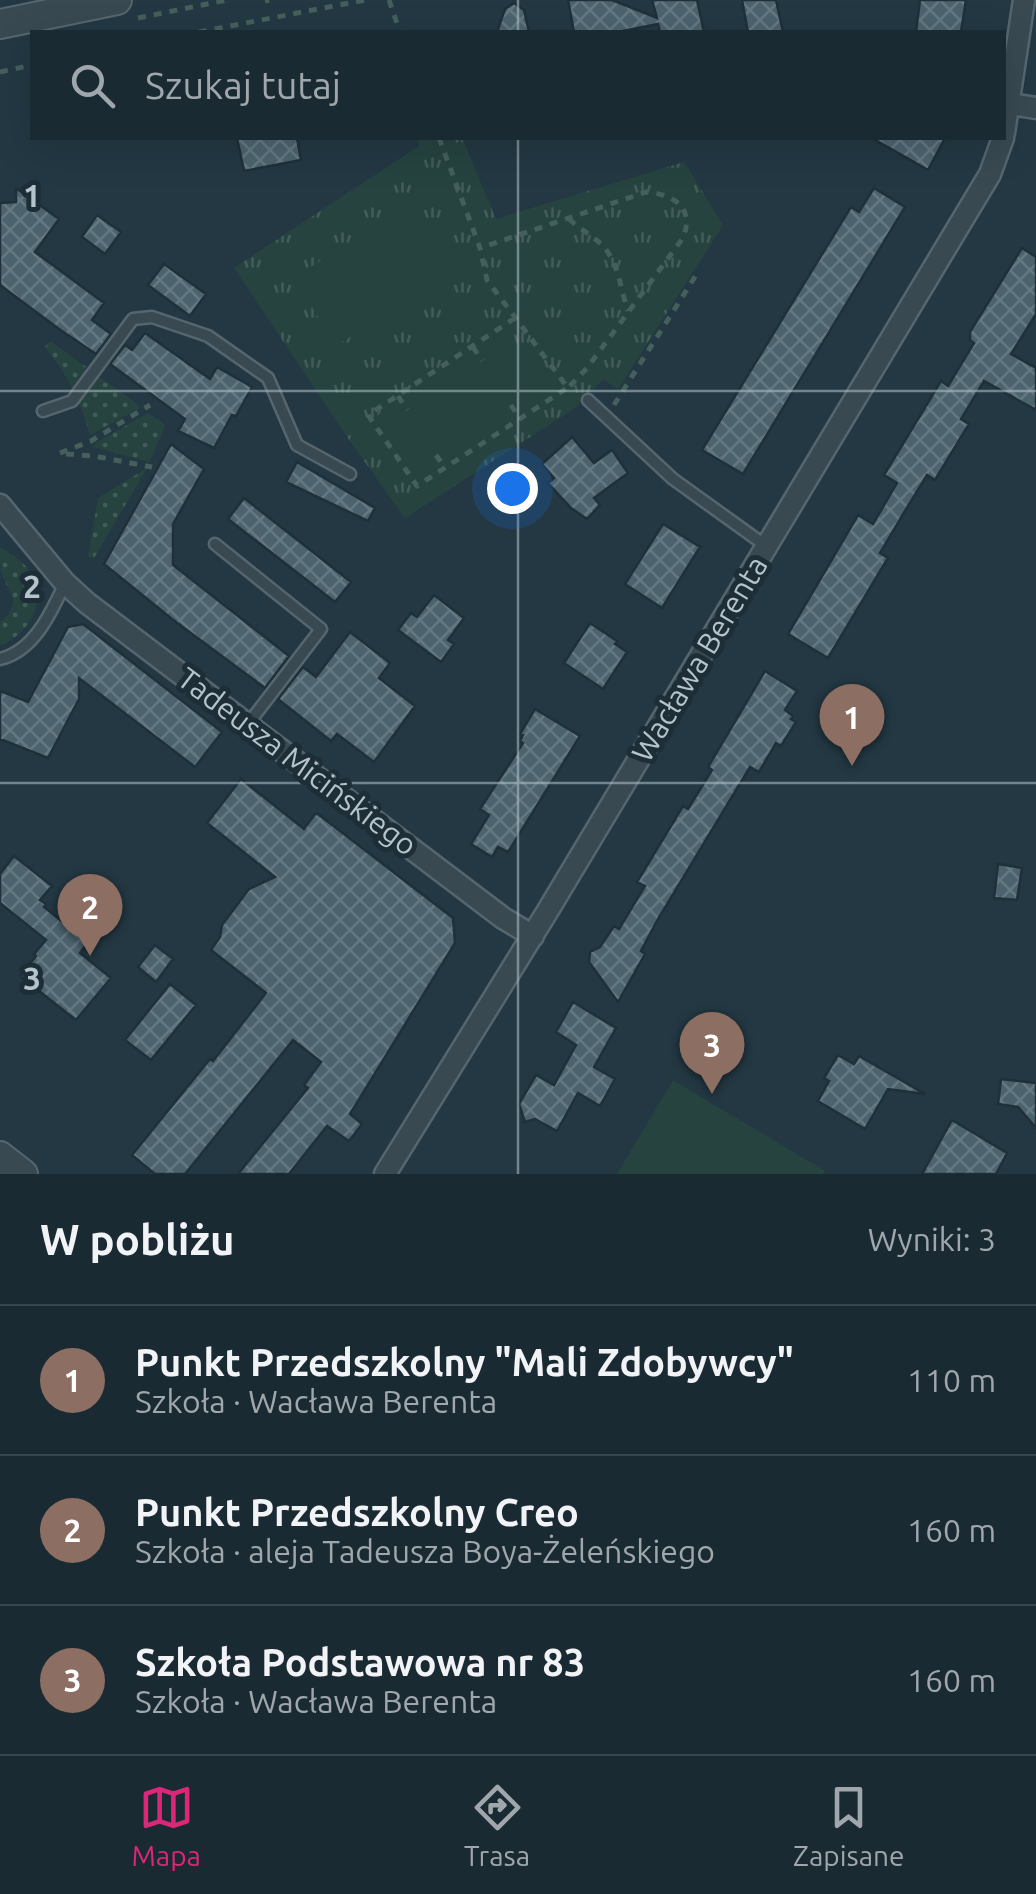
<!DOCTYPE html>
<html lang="pl">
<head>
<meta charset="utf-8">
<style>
  body { margin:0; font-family:Ubuntu,sans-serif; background:#23323a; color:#f1f3f6 }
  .you { position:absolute; left:512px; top:488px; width:35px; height:35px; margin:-25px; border:8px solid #fff; border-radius:50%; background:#1a73e8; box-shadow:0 0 0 15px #1a73e833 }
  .badge { display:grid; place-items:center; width:65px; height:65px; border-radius:50%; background:#db2777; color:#fff; font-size:32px; font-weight:700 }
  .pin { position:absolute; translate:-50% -82px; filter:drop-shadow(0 2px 5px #0008) }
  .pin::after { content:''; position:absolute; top:52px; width:35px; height:30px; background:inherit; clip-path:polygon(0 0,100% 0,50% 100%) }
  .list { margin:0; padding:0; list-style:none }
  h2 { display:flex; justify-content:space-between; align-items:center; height:130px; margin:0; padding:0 40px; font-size:42px }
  h2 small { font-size:32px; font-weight:400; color:#9fa7ac }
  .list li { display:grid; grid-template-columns:65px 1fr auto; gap:30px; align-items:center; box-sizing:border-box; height:150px; padding:0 40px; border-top:2px solid #38464d }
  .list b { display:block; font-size:38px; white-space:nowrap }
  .list p { margin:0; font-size:32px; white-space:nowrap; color:#9fa7ac }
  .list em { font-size:32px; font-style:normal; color:#9fa7ac }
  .icon { flex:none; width:55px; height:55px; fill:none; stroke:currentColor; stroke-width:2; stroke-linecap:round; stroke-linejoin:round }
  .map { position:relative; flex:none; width:1036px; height:1174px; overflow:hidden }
  .search { position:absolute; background:#1a2a32; box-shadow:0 10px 40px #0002; left:30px; right:30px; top:30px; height:110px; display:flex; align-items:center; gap:25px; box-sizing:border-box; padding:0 35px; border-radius:0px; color:#9fa7ac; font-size:38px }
  .sheet { height:580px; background:#1a2a32 }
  nav { display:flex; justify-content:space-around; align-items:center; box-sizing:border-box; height:140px; border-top:2px solid #38464d; background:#1a2a32; font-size:28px; color:#9fa7ac }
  nav a { display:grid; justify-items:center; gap:5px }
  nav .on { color:#db2777 }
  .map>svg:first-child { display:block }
  .grass { fill:url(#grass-dots) }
  .park { fill:url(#park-tufts) }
  .garden { fill:#264340 }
  .building { fill:url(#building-cross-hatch); stroke:#1f3039; stroke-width:2.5 }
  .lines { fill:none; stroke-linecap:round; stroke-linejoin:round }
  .service-casing { stroke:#56666f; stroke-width:15 }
  .minor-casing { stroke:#56666f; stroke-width:25 }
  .tertiary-casing { stroke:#56666f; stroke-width:32 }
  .path { stroke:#445f5c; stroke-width:5; stroke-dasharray:8 8; stroke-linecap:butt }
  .service { stroke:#384952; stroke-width:10 }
  .minor { stroke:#384952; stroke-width:20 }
  .tertiary { stroke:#384952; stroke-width:28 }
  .grid { fill:none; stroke:#b5c3cc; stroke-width:2.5; stroke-opacity:0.55 }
  .labels { text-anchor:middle; stroke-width:10; stroke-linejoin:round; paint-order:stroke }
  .street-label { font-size:30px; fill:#b5c3cc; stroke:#1d2e37 }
  .grid-label { font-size:32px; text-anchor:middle; font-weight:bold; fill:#b5c3cc; stroke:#1d2e37; stroke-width:10; stroke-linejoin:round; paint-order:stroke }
</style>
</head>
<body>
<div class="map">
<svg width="1036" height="1174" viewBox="0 0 1036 1174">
  <defs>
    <pattern id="grass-dots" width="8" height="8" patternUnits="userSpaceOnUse" patternTransform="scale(2.5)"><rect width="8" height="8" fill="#264340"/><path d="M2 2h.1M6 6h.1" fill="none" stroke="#435c5a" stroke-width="1.8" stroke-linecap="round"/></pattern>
    <pattern id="park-tufts" width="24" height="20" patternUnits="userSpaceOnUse" patternTransform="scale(2.5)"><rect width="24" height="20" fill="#264340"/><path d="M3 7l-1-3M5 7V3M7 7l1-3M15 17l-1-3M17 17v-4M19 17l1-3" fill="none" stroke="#435c5a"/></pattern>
    <pattern id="building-cross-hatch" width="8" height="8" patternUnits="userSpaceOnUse" patternTransform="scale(2.5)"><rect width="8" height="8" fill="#4c636e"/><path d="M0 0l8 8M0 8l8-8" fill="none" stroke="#647882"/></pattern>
  </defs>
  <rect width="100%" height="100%" fill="#233843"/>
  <!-- grass -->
  <path class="grass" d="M50 341 135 402 140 408 90 435C79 398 69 377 45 347Z
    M148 413 163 423 164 429 149 462 93 447 96 443Z
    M147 468 94 558 88 557 98 498Z
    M0 547C10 554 25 562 31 573 47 602 29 635 0 645V622C24 602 9 594 1 572 0 565 0 555 0 547Z"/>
  <!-- park -->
  <path class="park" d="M417 138H462L496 219 684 162 723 225 618 389 603 379 575 408 405 518 347 437 234 268 419 146Z"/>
  <!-- garden -->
  <path class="garden" d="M411 202 454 270 336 346 294 278Z
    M499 335 542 400 418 481 376 416Z
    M673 1080 825 1171 823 1174H617Z"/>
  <!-- building -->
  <path class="building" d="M568 0H612L657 18 652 0H697L704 32H660L658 24 618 32H574Z
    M742 0H776L783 32H748Z
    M920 0H966L961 32H916Z
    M514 3 524 10 529 32H497L505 9Z
    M237 138H297L301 160 244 171Z
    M872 138H945L928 170Z
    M16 188 59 219 35 252 104 303 92 320 111 334 96 354 59 329 0 285V203L16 202Z
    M874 188 905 207 743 474 702 450 851 207 859 212Z
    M97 215 121 232 105 254 82 237Z
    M1022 248 1036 257V314L1011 354 1036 368V410L984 381 961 419 969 424 935 480 927 475 905 511 880 553 888 558 828 658 788 634 858 515 873 524 897 483 884 475 941 381 948 386 974 343 970 340V332Z
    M164 264 206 294 190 316 148 285Z
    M145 333 210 379 217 367 252 387 236 416 232 415 214 448 178 431 185 419 110 364 125 345 132 350Z
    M572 437 594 463 612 450 628 473 594 498 600 505 587 519 571 508 548 483 554 478 542 464Z
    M171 444 204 469 173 524V565L289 656 265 688 172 619 104 564Z
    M297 462 375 508 368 521 286 482Z
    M244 498 351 582 335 602 228 519Z
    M663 524 700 547 662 608 625 584Z
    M434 595 464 618 448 640 454 644 441 662 398 630 411 613 417 617Z
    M590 623 617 641 615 644 627 652 603 689 564 663Z
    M83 624 222 732 195 767 79 678V699L48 758 0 739V691L28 702 68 627Z
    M350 632 390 663 379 678 415 706 374 762 337 734 331 741 278 699 303 667 316 677Z
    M765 671 797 691 785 710 793 716 791 719 796 722 781 746 776 743 759 772 750 767 658 919 641 951 645 954 618 1002 589 962 590 952 600 947 614 926 619 929 645 886 637 882 683 806 688 809 712 770 708 767Z
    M535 709 580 736 508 852 498 847 492 857 471 844 489 815 480 809 523 743 520 741 523 735 520 734Z
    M241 779 304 829 315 814H318L453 918 455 943 350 1114 362 1124 349 1141 327 1126 289 1174H238L308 1088 304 1085 321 1062 293 1040 185 1174H155L132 1155 210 1059 213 1061 266 993 211 950 220 937 222 925 249 889 275 877 207 823Z
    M14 856 52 886 40 900 46 904 44 907 88 942 80 953 111 978 76 1020 20 976 36 956 34 954 46 940 0 903V874Z
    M998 864 1022 868 1017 900 994 898Z
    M155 945 173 959 156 982 138 967Z
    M170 984 196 1005 151 1060 125 1040Z
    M573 1002 616 1028 594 1067 615 1079 600 1106 578 1093 557 1131 535 1119 525 1122 519 1104 536 1075 554 1085 576 1045 556 1032Z
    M838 1055 854 1064 859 1056 925 1094 888 1089 865 1129 818 1101 829 1081 824 1078Z
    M1001 1079 1036 1083V1128L1018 1107 998 1104Z
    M952 1120 1007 1153 996 1174H922Z"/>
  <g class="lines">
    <defs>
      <path id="service" d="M588 400 673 479 766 546
        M43 411 72 401 133 319 152 317 208 336 268 378 297 445 350 474
        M215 544 321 629 248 724
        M0 659C34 651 51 613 65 583"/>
      <path id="minor" d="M1010 104 1036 108
        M1004 133 1024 0
        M0 505 65 583 87 603 503 918 533 936
        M385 1174 547 912 990 174 1003 138"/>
      <path id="tertiary" d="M0 24 117 0
        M0 1156 23 1174"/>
    </defs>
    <!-- service casing -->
    <use href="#service" class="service-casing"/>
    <!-- minor casing -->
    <use href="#minor" class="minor-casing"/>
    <!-- tertiary casing -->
    <use href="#tertiary" class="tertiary-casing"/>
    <!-- path -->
    <path class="path" d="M389 0 400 32
      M265 1 269 0
      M138 18 227 0
      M199 32 365 0
      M0 72 32 65
      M439 138 480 248 487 280 568 388 587 368 683 238C695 208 674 194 646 192L480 248
      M569 219C579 228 591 235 601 244 619 261 620 289 628 311
      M515 318 368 415 417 486 567 388
      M473 347 482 361
      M398 396 407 410
      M511 405 520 419
      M614 405 698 272
      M60 453 91 441 150 405
      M66 454 94 456 152 467
      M436 455 445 468"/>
    <!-- service -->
    <use href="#service" class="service"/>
    <!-- minor -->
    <use href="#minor" class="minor"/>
    <!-- tertiary -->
    <use href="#tertiary" class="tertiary"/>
  </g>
  <!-- grid -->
  <path class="grid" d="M518 0V32M518 138V1174M0 391H1036M0 783H1036"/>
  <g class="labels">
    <!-- street labels -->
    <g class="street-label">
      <text transform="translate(700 659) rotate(-59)" y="10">Wacława Berenta</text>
      <text transform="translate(297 762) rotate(37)" y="10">Tadeusza Micińskiego</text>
    </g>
  </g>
  <g class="grid-label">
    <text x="32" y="207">1</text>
    <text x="32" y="598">2</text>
    <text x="32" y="990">3</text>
  </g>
</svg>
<div class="you"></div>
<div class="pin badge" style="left:852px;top:766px;background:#8d6e63">1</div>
<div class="pin badge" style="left:90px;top:956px;background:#8d6e63">2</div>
<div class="pin badge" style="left:712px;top:1094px;background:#8d6e63">3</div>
<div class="search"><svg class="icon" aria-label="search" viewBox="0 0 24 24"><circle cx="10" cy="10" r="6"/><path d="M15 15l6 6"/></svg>Szukaj tutaj</div>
</div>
<section class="sheet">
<h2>W pobliżu<small>Wyniki: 3</small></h2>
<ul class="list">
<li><span class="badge" style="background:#8d6e63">1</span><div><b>Punkt Przedszkolny &quot;Mali Zdobywcy&quot;</b><p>Szkoła · Wacława Berenta</p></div><em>110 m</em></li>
<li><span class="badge" style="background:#8d6e63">2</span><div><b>Punkt Przedszkolny Creo</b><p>Szkoła · aleja Tadeusza Boya-Żeleńskiego</p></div><em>160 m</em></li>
<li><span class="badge" style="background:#8d6e63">3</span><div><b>Szkoła Podstawowa nr 83</b><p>Szkoła · Wacława Berenta</p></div><em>160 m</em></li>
</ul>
</section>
<nav>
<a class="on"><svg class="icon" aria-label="map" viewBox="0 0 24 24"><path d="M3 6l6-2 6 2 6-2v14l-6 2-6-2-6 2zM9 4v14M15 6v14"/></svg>Mapa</a>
<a><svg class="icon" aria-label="directions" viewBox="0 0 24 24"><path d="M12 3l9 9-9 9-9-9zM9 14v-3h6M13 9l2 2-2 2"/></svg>Trasa</a>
<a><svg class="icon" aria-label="saved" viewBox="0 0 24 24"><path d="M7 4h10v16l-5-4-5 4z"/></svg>Zapisane</a>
</nav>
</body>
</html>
